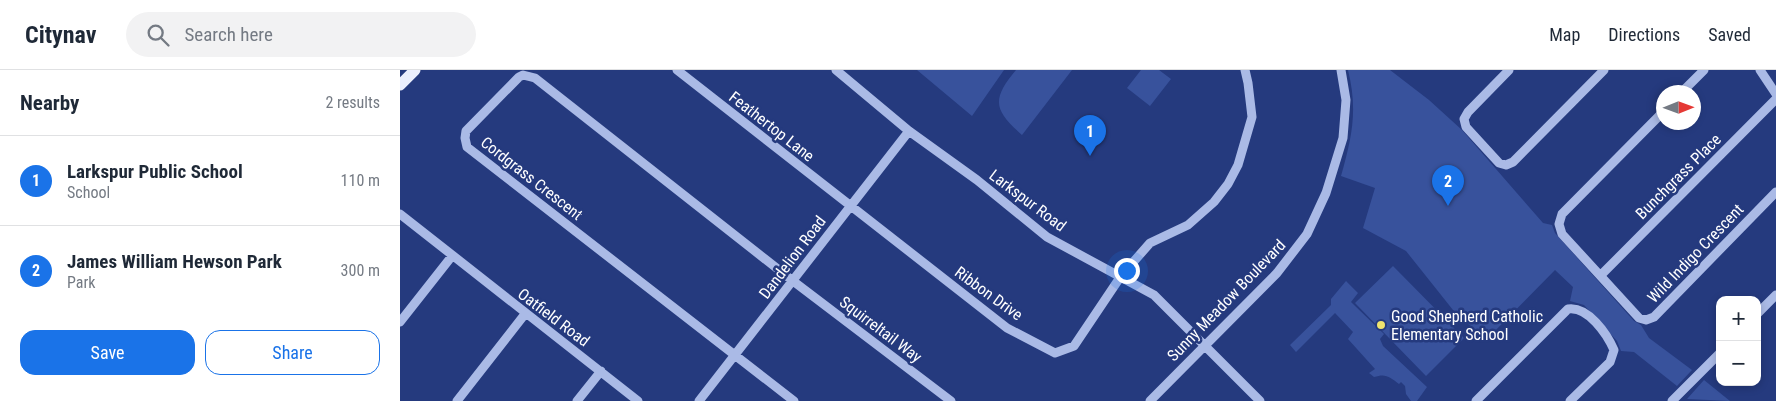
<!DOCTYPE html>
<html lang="en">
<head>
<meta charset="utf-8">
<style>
  body { margin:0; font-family:"Roboto Condensed",sans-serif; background:#f2f2f3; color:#1f2937 }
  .controls { position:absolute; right:15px; bottom:15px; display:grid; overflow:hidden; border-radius:10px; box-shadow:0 2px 8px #0003 }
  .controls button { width:45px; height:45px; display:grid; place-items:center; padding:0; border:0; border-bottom:1px solid #e0e1e3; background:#fff; color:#1f2937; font:25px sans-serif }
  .compass { position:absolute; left:1256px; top:15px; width:45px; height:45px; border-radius:50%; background:#fff; box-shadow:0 2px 8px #0003; rotate:89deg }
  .you { position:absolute; left:726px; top:200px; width:18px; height:18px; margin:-12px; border:4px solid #fff; border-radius:50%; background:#1a73e8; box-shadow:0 0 0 8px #1a73e833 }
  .badge { display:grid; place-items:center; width:32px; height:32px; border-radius:50%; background:#1a73e8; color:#fff; font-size:16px; font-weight:700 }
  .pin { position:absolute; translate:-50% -41px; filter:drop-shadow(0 1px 2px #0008) }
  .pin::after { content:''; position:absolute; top:26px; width:18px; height:15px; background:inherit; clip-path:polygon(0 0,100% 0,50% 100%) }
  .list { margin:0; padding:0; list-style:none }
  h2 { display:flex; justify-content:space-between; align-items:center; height:65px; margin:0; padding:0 20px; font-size:21px }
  h2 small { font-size:16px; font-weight:400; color:#747a83 }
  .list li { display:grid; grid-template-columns:32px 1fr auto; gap:15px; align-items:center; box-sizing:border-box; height:90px; padding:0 20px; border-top:1px solid #e0e1e3 }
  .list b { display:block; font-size:19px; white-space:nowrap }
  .list p { margin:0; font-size:16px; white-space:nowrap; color:#747a83 }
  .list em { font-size:16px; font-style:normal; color:#747a83 }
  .actions { display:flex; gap:10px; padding:15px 20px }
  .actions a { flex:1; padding:11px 0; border:1px solid #1a73e8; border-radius:15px; text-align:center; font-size:18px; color:#1a73e8 }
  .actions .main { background:#1a73e8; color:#fff }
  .icon { flex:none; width:28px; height:28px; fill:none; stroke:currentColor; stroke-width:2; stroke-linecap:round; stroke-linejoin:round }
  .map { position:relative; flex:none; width:1376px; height:331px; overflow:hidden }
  header { display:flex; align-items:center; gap:30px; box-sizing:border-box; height:70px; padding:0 25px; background:#fff; border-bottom:1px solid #e0e1e3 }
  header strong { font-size:24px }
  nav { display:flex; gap:28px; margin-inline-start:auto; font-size:18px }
  .search { width:350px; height:45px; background:#f2f2f3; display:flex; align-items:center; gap:12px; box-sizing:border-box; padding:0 18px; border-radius:28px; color:#747a83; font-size:19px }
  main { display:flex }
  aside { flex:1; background:#fff }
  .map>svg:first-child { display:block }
  .green { fill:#38529c }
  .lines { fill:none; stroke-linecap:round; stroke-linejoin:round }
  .minor { stroke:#aabae6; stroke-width:9 }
  .major { stroke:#ebeffd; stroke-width:11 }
  .poi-dot { fill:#efe36f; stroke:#253a7e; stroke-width:2 }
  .labels { text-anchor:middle; stroke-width:5; stroke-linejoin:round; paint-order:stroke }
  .street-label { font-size:16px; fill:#fff; stroke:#253a7e }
  .poi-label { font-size:16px; fill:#fff; stroke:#253a7e; text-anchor:start }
</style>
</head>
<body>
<header>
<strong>Citynav</strong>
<div class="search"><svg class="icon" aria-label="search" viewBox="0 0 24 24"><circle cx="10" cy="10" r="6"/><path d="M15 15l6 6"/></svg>Search here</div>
<nav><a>Map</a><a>Directions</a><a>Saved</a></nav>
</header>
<main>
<aside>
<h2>Nearby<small>2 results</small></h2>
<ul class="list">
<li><span class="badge">1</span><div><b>Larkspur Public School</b><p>School</p></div><em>110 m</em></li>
<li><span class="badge">2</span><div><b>James William Hewson Park</b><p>Park</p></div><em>300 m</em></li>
</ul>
<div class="actions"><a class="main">Save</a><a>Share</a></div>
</aside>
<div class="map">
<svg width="1376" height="331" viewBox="0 0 1376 331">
  <rect width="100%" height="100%" fill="#253a7e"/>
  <!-- green -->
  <path class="green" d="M517 0H604L572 46Z
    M616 0H672L622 65C594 40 591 30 616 0Z
    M741 0H759L771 9 750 36 727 18Z
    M948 0H990L1029 30 1062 60 1143 153 1152 155 1155 163 1234 251 1241 255 1249 268 1292 300 1277 316 1234 282 1221 281 1217 271 1184 235 1170 231 1173 217 1155 200 1086 270 1053 240 1006 181 963 158 975 118 941 106C952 67 958 40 948 0Z
    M993 196 1064 268 1026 306 955 233Z
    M946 211 958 223 951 232 984 264 980 269 983 276 1027 317 1017 331H1011L1006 324 1005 316 1001 312 999 314C990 307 986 303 974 307L969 303 975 299 948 269 953 262 935 243 896 282 890 275 931 235V229Z
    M1304 310 1330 331 1287 329Z"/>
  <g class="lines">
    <!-- minor -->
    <path class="minor" d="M277 0 607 258 655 283 674 276 721 206 750 173 788 155 814 132 828 114 838 95 852 47 848 13 845 0
      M436 0 509 61 577 110 647 167 754 225 860 331
      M1109 0 1068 42 1064 49 1066 57 1099 93 1106 95 1113 92 1204 0
      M1360 0 1376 24
      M1282 22 1304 0
      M1264 41 1162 144 1159 154 1162 164 1239 248 1246 250 1254 247 1376 122
      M0 144 238 331
      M1201 205 1376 29
      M1357 244 1376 225
      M0 252 52 186
      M57 331 125 244
      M177 331 201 301
      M299 331 509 61
      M394 331 67 77 65 68 66 61 119 7 123 5 135 8 393 211 551 331
      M750 331 877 203 907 164 926 123 943 68 946 30 941 0
      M1076 331 1168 239C1188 236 1207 264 1214 280L1210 292 1170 331
      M1272 331 1320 283"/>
    <!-- major -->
    <path class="major" d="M0 15 15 0"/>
  </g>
  <!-- markers -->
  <circle class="poi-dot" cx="981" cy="255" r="5"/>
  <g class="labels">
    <!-- street labels -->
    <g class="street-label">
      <text transform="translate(372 56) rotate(38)" y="6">Feathertop Lane</text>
      <text transform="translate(1278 106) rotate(-45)" y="6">Bunchgrass Place</text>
      <text transform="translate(132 108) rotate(38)" y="6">Cordgrass Crescent</text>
      <text transform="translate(628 130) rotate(37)" y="6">Larkspur Road</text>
      <text transform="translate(1295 183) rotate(-46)" y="6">Wild Indigo Crescent</text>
      <text transform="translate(392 187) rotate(-53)" y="6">Dandelion Road</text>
      <text transform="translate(589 223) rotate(36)" y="6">Ribbon Drive</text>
      <text transform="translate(826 230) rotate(-46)" y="6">Sunny Meadow Boulevard</text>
      <text transform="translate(154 247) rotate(37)" y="6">Oatfield Road</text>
      <text transform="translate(481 259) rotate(37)" y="6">Squirreltail Way</text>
    </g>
    <!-- poi labels -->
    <g class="poi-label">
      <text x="991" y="252">Good Shepherd Catholic<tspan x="991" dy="18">Elementary School</tspan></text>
    </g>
  </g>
</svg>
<div class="controls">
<button>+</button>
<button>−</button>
</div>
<svg class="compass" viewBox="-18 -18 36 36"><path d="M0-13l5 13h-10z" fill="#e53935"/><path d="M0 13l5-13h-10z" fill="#747a83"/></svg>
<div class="you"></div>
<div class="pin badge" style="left:690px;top:86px">1</div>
<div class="pin badge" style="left:1048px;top:136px">2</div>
</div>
</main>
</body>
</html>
